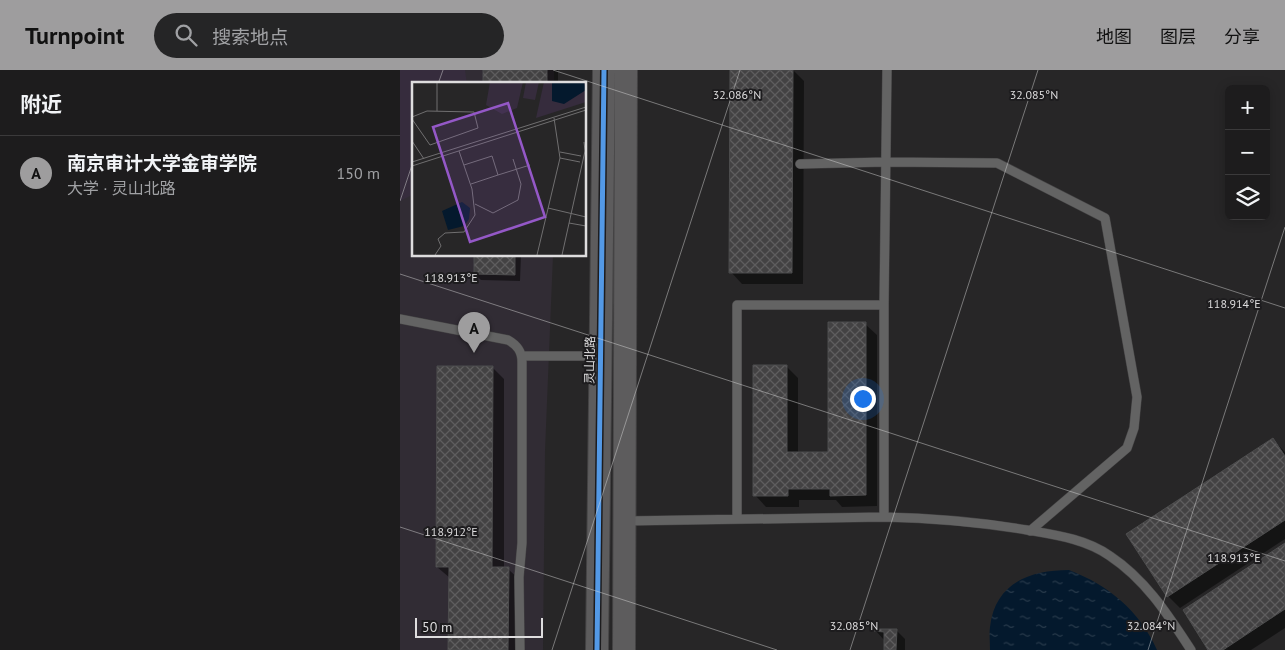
<!DOCTYPE html>
<html lang="zh">
<head>
<meta charset="utf-8">
<style>
  body { margin:0; font-family:"PT Sans","Noto Sans SC",sans-serif; background:#252526; color:#f1f3f6 }
  .controls { position:absolute; right:15px; top:15px; display:grid; overflow:hidden; border-radius:8px; box-shadow:0 2px 12px #0003 }
  .controls button { width:45px; height:45px; display:grid; place-items:center; padding:0; border:0; border-bottom:1px solid #3b3a3b; background:#1d1c1d; color:#f1f3f6; font:25px sans-serif }
  .scale { position:absolute; left:15px; bottom:12px; width:128px; box-sizing:border-box; padding-left:5px; border:2px solid #deddde; border-top:0; font-size:14px; line-height:18px; white-space:nowrap; color:#deddde; -webkit-text-stroke:4px #1d1c1e; paint-order:stroke }
  .you { position:absolute; left:462px; top:328px; width:18px; height:18px; margin:-12px; border:4px solid #fff; border-radius:50%; background:#1a73e8; box-shadow:0 0 0 8px #1a73e833 }
  .badge { display:grid; place-items:center; width:32px; height:32px; border-radius:50%; background:#9e9d9e; color:#111; font-size:16px; font-weight:700 }
  .pin { position:absolute; translate:-50% -41px; filter:drop-shadow(0 1px 2px #0008) }
  .pin::after { content:''; position:absolute; top:26px; width:18px; height:15px; background:inherit; clip-path:polygon(0 0,100% 0,50% 100%) }
  .list { margin:0; padding:0; list-style:none }
  h2 { display:flex; justify-content:space-between; align-items:center; height:65px; margin:0; padding:0 20px; font-size:21px }
  h2 small { font-size:16px; font-weight:400; color:#a0a1a4 }
  .list li { display:grid; grid-template-columns:32px 1fr auto; gap:15px; align-items:center; box-sizing:border-box; height:75px; padding:0 20px; border-top:1px solid #3b3a3b }
  .list b { display:block; font-size:19px; white-space:nowrap }
  .list p { margin:0; font-size:16px; white-space:nowrap; color:#a0a1a4 }
  .list em { font-size:16px; font-style:normal; color:#a0a1a4 }
  .icon { flex:none; width:28px; height:28px; fill:none; stroke:currentColor; stroke-width:2; stroke-linecap:round; stroke-linejoin:round }
  .map { position:relative; flex:none; width:885px; height:580px; overflow:hidden }
  header { display:flex; align-items:center; gap:30px; box-sizing:border-box; height:70px; padding:0 25px; background:#9e9d9e; color:#111 }
  header strong { font-size:24px }
  nav { display:flex; gap:28px; margin-inline-start:auto; font-size:18px }
  .search { width:350px; height:45px; background:#252526; display:flex; align-items:center; gap:12px; box-sizing:border-box; padding:0 18px; border-radius:28px; color:#a0a1a4; font-size:19px }
  main { display:flex }
  aside { flex:1; background:#1d1c1d }
  .map>svg:first-child { display:block }
  .built { fill:#312c34 }
  .pitch { fill:#362c3d }
  .water { fill:url(#water-ripples) }
  .shadow { fill:#0007 }
  .building { fill:url(#building-cross-hatch); stroke:#4d4d4e }
  .lines { fill:none; stroke-linecap:round; stroke-linejoin:round }
  .lane-casing { stroke:#444344; stroke-width:10 }
  .secondary-casing { stroke:#444344; stroke-width:24 }
  .lane { stroke:#636363; stroke-width:9 }
  .secondary { stroke:#5d5c5d; stroke-width:22 }
  .cycleway-casing { stroke:#1d1c1e; stroke-width:8 }
  .cycleway { stroke:#5399e6; stroke-width:5 }
  .ticks { fill:none; stroke:#deddde; stroke-width:1; stroke-opacity:0.45 }
  .labels { text-anchor:middle; stroke-width:4; stroke-linejoin:round; paint-order:stroke }
  .street-label { font-size:12px; fill:#deddde; stroke:#1d1c1e }
  .inset-road { fill:none; stroke:#706f70; stroke-width:1 }
  .view { fill:#9458c7; fill-opacity:0.15; stroke:#9458c7; stroke-width:2.5 }
  .inset-edge { fill:none; stroke:#deddde; stroke-width:2.5 }
  .ticks-label { font-size:12px; text-anchor:middle; fill:#deddde; stroke:#1d1c1e; stroke-width:4; stroke-linejoin:round; paint-order:stroke }
</style>
</head>
<body>
<header>
<strong>Turnpoint</strong>
<div class="search"><svg class="icon" aria-label="search" viewBox="0 0 24 24"><circle cx="10" cy="10" r="6"/><path d="M15 15l6 6"/></svg>搜索地点</div>
<nav><a>地图</a><a>图层</a><a>分享</a></nav>
</header>
<main>
<aside>
<h2>附近<small></small></h2>
<ul class="list">
<li><span class="badge">A</span><div><b>南京审计大学金审学院</b><p>大学 · 灵山北路</p></div><em>150 m</em></li>
</ul>
</aside>
<div class="map">
<svg width="885" height="580" viewBox="0 0 885 580">
  <defs>
    <pattern id="water-ripples" width="26" height="14" patternUnits="userSpaceOnUse" patternTransform="scale(1.25)"><rect width="26" height="14" fill="#04192d"/><path d="M2 4q2-2 4 0t4 0M15 11q2-2 4 0t4 0" fill="none" stroke="#283a4b"/></pattern>
    <pattern id="building-cross-hatch" width="8" height="8" patternUnits="userSpaceOnUse" patternTransform="scale(1.25)"><rect width="8" height="8" fill="#434243"/><path d="M0 0l8 8M0 8l8-8" fill="none" stroke="#5e5d5e"/></pattern>
  </defs>
  <rect width="100%" height="100%" fill="#272627"/>
  <!-- built -->
  <path class="built" d="M0 0H154V14H14V185H153L145 381 143 580H0Z"/>
  <!-- pitch -->
  <path class="pitch" d="M0 0H65L67 14H14V124L0 131Z"/>
  <!-- water -->
  <path class="water" d="M669 500C708 515 740 541 757 580H590C590 572 589 564 590 557 595 513 630 500 669 500Z"/>
  <!-- shadow -->
  <path class="shadow" d="M84 0H158V14H84Z
    M332 0H393L404 11 403 214H342L331 202Z
    M75 185H121L120 211 81 210 75 204Z
    M465 254 477 265V436L442 437 436 430H399V437H366L355 425 386 296 398 308V383H429Z
    M92 297 104 309V499H108L120 510 119 580H50V508L37 497Z
    M873 370 885 382V469L780 538 768 526 728 464Z
    M885 474V558L851 580H810Z
    M496 560 505 569V580H486L484 570 476 561Z"/>
  <!-- building -->
  <path class="building" d="M83 0H147V14H83Z
    M330 0H393L392 203H329Z
    M74 185H115V205L74 204Z
    M428 252H466V425L430 426V419H388V426H353V295H387V382H428Z
    M37 296H93L92 497H109L108 580H48L49 497H36Z
    M873 368 885 386V450L767 527 726 464Z
    M885 473V539L823 580H808L783 540Z
    M474 559H497L496 580H484V562L474 561Z"/>
  <g class="lines">
    <defs>
      <path id="lane" d="M400 94 486 92 597 93 705 148 737 327 734 358 727 378 630 461
        M484 235 487 0
        M0 249 108 270C117 275 122 281 122 292V473L119 507 120 580
        M122 286H200
        M337 449V235H484V447
        M225 451 484 447C532 448 579 452 627 460 656 465 686 469 710 486 746 510 768 545 791 580"/>
      <path id="secondary" d="M197 580 204 0
        M224 580 226 0"/>
    </defs>
    <!-- lane casing -->
    <use href="#lane" class="lane-casing"/>
    <!-- secondary casing -->
    <use href="#secondary" class="secondary-casing"/>
    <!-- lane -->
    <use href="#lane" class="lane"/>
    <!-- secondary -->
    <use href="#secondary" class="secondary"/>
    <defs>
      <path id="cycleway" d="M197 580 204 0"/>
    </defs>
    <!-- cycleway casing -->
    <use href="#cycleway" class="cycleway-casing"/>
    <!-- cycleway -->
    <use href="#cycleway" class="cycleway"/>
  </g>
  <!-- ticks -->
  <path class="ticks" d="M153 0 885 238M38 14 43 0M0 131 14 89M0 204 885 491M0 457 377 580M152 580 340 0M450 580 638 0M748 580 885 157"/>
  <g class="labels">
    <!-- street labels -->
    <g class="street-label">
      <text transform="translate(190 290) rotate(-89)" y="4">灵山北路</text>
    </g>
  </g>
  <!-- overview -->
  <g transform="translate(12 12)">
    <rect width="174" height="174" fill="#272627"/>
    <path d="M132 0H174V20L124 36Z" fill="#362c3d"/>
    <path d="M78 0H111L105 26 90 32 74 23ZM114 0H127L123 18 111 16Z" fill="#362c3d"/>
    <path d="M140 0H172L174 8 152 22 140 19ZM50 120 58 126 57 137 52 144 36 148 30 129Z" fill="#04192d"/>
    <path class="inset-road" d="M25 0V29M0 35 15 29 62 30 66 46 18 63 0 37M0 59 12 77M148 70 169 74M148 76 168 80M0 80 174 25M52 83 80 74 86 93 59 102M0 84 174 28M86 93 118 83M63 122 81 131 106 118 109 102 101 77M136 126 174 135M157 141 174 144M23 173 29 164 26 157 33 151 52 150 63 133 60 107 47 69M125 173 148 76 142 36M150 173 173 69 172 60"/>
    <path class="view" d="M96 21 133 135 58 160 21 45Z"/>
    <rect width="174" height="174" class="inset-edge"/>
  </g>
  <g class="ticks-label">
    <text x="337" y="29">32.086°N</text>
    <text x="634" y="29">32.085°N</text>
    <text x="51" y="212">118.913°E</text>
    <text x="834" y="238">118.914°E</text>
    <text x="51" y="466">118.912°E</text>
    <text x="834" y="492">118.913°E</text>
    <text x="454" y="560">32.085°N</text>
    <text x="751" y="560">32.084°N</text>
  </g>
</svg>
<div class="controls">
<button>+</button>
<button>−</button>
<button><svg class="icon" aria-label="layers" viewBox="0 0 24 24"><path d="M12 4l9 5-9 5-9-5zM3 14l9 5 9-5"/></svg></button>
</div>
<div class="scale">50 m</div>
<div class="you"></div>
<div class="pin badge" style="left:74px;top:283px">A</div>
</div>
</main>
</body>
</html>
